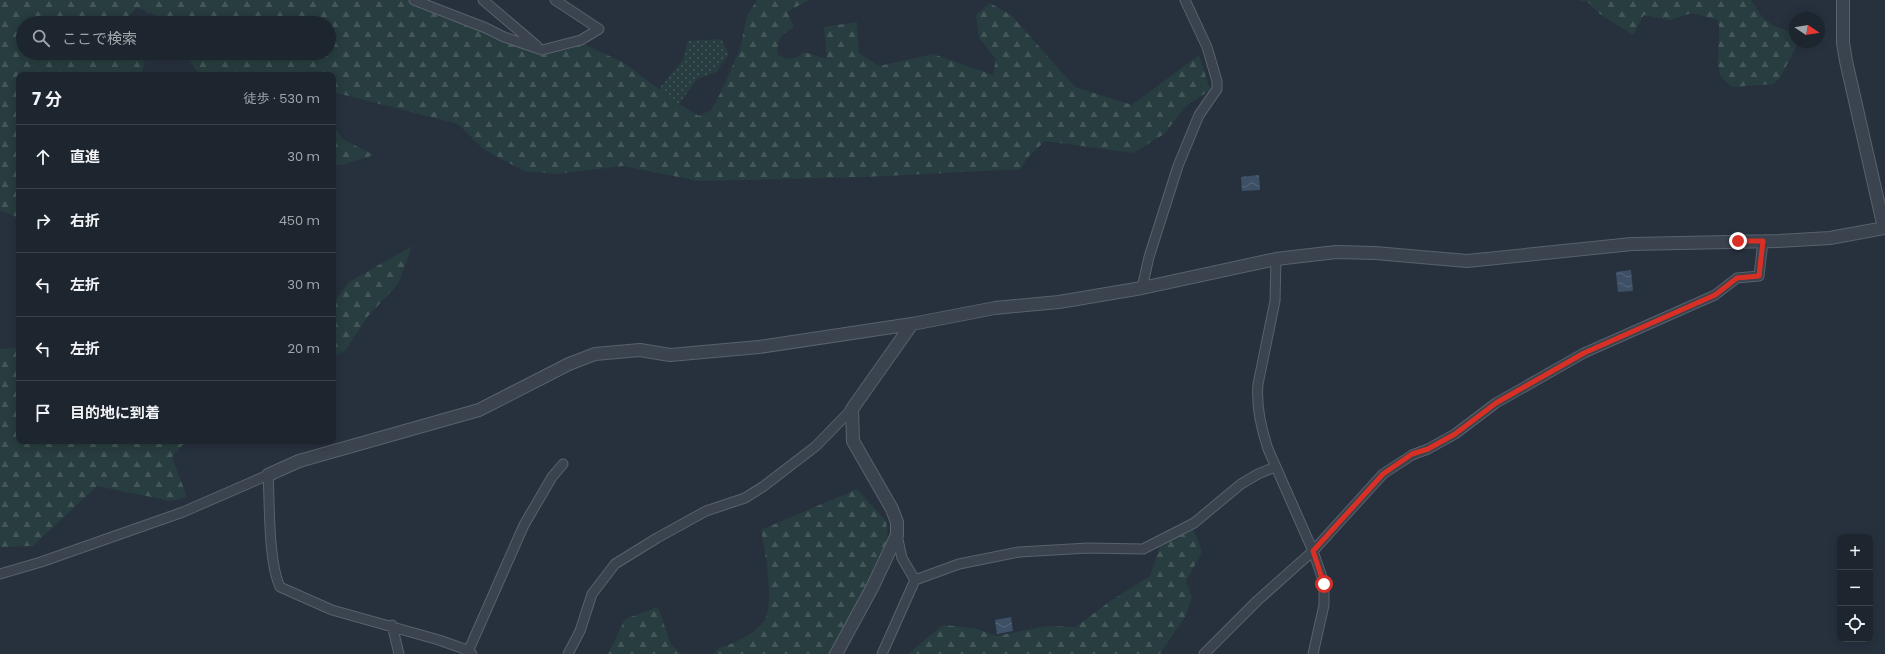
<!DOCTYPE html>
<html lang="ja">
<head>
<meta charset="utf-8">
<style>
  body { margin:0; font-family:Poppins,"Noto Sans JP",sans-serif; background:#252d36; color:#f1f3f6 }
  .controls { position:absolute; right:12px; bottom:12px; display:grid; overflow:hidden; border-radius:8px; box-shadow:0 2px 10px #0003 }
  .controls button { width:36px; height:36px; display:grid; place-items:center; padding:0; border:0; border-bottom:1px solid #3b424a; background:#1d252e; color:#f1f3f6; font:20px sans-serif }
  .compass { position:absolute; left:1789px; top:12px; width:36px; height:36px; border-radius:50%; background:#1d252e; box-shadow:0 2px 10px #0003; rotate:102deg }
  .stop { position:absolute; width:12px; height:12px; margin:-9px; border:3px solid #d93025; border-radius:50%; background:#fff }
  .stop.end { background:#d93025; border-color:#fff; box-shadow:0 1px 4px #0008 }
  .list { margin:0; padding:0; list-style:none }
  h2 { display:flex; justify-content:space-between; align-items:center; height:52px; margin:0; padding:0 16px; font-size:17px }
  h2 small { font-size:13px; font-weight:400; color:#a0a5aa }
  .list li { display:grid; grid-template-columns:26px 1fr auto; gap:12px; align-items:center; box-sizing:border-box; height:64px; padding:0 16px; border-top:1px solid #3b424a }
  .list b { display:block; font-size:15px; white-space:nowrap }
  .list em { font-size:13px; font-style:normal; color:#a0a5aa }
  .icon { flex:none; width:22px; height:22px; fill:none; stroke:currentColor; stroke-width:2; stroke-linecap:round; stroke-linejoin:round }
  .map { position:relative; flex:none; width:1885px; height:654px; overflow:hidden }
  .search { position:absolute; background:#1d252e; box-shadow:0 2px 10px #0003; left:16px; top:16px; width:320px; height:44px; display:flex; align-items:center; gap:10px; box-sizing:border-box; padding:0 14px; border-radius:22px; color:#a0a5aa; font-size:15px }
  .panel { position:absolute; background:#1d252e; box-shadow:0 2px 10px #0003; left:16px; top:72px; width:320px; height:372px; border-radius:8px }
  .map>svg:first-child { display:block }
  .grass { fill:url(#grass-dots) }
  .forest { fill:url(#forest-firs) }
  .water { fill:url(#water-waves) }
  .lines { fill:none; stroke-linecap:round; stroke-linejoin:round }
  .minor-casing { stroke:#58616c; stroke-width:11 }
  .tertiary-casing { stroke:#58616c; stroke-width:14 }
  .minor { stroke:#3a434e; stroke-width:9 }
  .tertiary { stroke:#3a434e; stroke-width:12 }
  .route { stroke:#d93025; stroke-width:5 }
</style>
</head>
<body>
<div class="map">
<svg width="1885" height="654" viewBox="0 0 1885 654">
  <defs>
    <pattern id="grass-dots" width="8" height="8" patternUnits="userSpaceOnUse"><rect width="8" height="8" fill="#283d3f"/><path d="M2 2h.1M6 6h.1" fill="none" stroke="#455759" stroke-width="1.8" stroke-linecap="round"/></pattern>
    <pattern id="forest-firs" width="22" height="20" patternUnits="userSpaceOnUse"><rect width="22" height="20" fill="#283d3f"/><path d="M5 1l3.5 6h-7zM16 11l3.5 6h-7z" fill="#455759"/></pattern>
    <pattern id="water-waves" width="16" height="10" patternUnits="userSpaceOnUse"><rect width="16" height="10" fill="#3d5065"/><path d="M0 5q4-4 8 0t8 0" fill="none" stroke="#57677a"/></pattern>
  </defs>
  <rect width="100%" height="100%" fill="#27313e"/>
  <!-- grass -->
  <path class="grass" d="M721 39 729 54 716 72 697 79 679 104 658 90 683 60 688 41Z"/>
  <!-- forest -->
  <path class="forest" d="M0 0H422L533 47 578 41 624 63 679 104 699 116 711 110 721 92 740 49 747 16 757 0H809L787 12 794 27C781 35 778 38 777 54 788 62 794 59 804 52L827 59 824 27 857 22 859 53 879 66 933 54 993 75 996 59 979 38 976 15 990 3 1011 15 1075 87 1132 105 1199 55 1210 90 1186 106 1164 134 1133 153 1045 141 1027 158 1021 169 865 177 699 181 623 166 556 174 524 171 483 149 458 124 333 92V75H203L198 73 185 53H329V23H166L163 19 137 7 122 23H76L52 20 53 23H23V53L136 55 145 62 141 75H19V218L0 210Z
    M1578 0H1751C1764 22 1770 27 1795 32V42H1802L1798 43 1780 78 1773 84 1732 87C1729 84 1723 80 1721 76 1714 63 1722 36 1718 20L1692 13 1670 20 1644 15 1633 35 1600 14 1588 2Z
    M333 124 342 139 374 155 342 165 333 164Z
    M412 246 398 284 368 316 345 351 333 357V304L349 282Z
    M19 334V441H186L172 457 187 497 171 501 97 486 33 546 0 547V349L15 348Z
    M857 489 886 521 888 539 834 652 836 654H715L717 649C732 644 755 635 764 621 775 605 765 549 761 530Z
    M1190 520 1202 552 1186 581 1192 597 1186 615 1160 654H908L943 625 975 628 996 636 1047 626 1076 627 1109 602 1150 576 1162 541Z
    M658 607 671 645 682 654H608L625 619Z"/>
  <!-- water -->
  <path class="water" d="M1259 175 1260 190 1242 191 1241 177Z
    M1631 270 1633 291 1618 292 1616 272Z
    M1011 617 1013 631 997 634 995 620Z"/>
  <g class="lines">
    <defs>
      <path id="minor" d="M414 0 486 28 504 37 542 50 581 40 599 29 555 0
        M483 0 537 46
        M1276 259 1275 301 1258 384C1256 406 1261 428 1268 449L1313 551 1324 583V605L1313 654
        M1142 288 1149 257 1178 166 1199 115 1217 89V81L1207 47 1185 0
        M897 535 902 558 915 580
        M0 574 41 562 183 512 268 475C270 505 268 561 280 587L332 610 439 640 467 650 472 654
        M392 625 399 654
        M467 654 524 525 552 477 563 464
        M568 654 580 631 592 594 615 564 657 538 706 511 745 498 764 486 816 446 852 409
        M882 654 915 580 959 564 1019 552 1088 548 1143 549 1194 523 1241 484 1258 474 1275 467
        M1204 654 1258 600 1313 551 1383 474 1412 455 1428 449 1455 434 1496 403 1584 353 1715 295 1737 278 1759 276 1763 241"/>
      <path id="tertiary" d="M1843 0V43L1846 61 1884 228
        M268 475 299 461 479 410 569 364 595 354 640 350 670 355 759 347 912 324 995 308 1059 302 1142 288 1276 259 1336 252 1375 253 1467 261 1632 244 1778 241 1830 238 1885 228
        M836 654 872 588 897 535V522L892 509 853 441 852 409 912 324"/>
    </defs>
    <!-- minor casing -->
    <use href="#minor" class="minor-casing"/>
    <!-- tertiary casing -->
    <use href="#tertiary" class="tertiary-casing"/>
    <!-- minor -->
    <use href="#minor" class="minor"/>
    <!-- tertiary -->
    <use href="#tertiary" class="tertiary"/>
  </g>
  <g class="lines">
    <!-- route -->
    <path class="route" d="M1324 584 1313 551 1383 474 1412 454 1428 449 1455 434 1496 403 1584 353 1715 295 1737 278 1759 276 1763 241H1738"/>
  </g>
</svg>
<div class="controls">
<button>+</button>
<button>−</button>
<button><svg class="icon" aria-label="locate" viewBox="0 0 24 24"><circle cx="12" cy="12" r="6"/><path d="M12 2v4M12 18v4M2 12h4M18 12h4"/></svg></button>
</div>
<svg class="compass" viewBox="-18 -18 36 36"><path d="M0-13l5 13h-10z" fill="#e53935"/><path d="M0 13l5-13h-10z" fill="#a0a5aa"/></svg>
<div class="stop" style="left:1324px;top:584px"></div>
<div class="stop end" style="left:1738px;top:241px"></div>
<div class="search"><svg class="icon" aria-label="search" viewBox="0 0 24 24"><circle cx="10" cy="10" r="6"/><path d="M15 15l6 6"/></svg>ここで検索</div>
<section class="panel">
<h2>7 分<small>徒歩 · 530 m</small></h2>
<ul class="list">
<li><svg class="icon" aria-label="ahead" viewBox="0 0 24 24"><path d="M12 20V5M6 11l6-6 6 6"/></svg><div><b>直進</b></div><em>30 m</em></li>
<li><svg class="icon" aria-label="right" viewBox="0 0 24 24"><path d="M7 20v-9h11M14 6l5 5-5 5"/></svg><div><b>右折</b></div><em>450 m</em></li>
<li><svg class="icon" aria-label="left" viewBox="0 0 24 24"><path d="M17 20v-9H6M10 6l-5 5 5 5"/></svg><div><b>左折</b></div><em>30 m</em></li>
<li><svg class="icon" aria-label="left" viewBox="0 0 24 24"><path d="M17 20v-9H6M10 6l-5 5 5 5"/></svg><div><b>左折</b></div><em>20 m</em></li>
<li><svg class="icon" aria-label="arrive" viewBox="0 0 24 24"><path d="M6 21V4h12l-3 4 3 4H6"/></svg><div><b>目的地に到着</b></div></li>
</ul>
</section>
</div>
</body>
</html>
